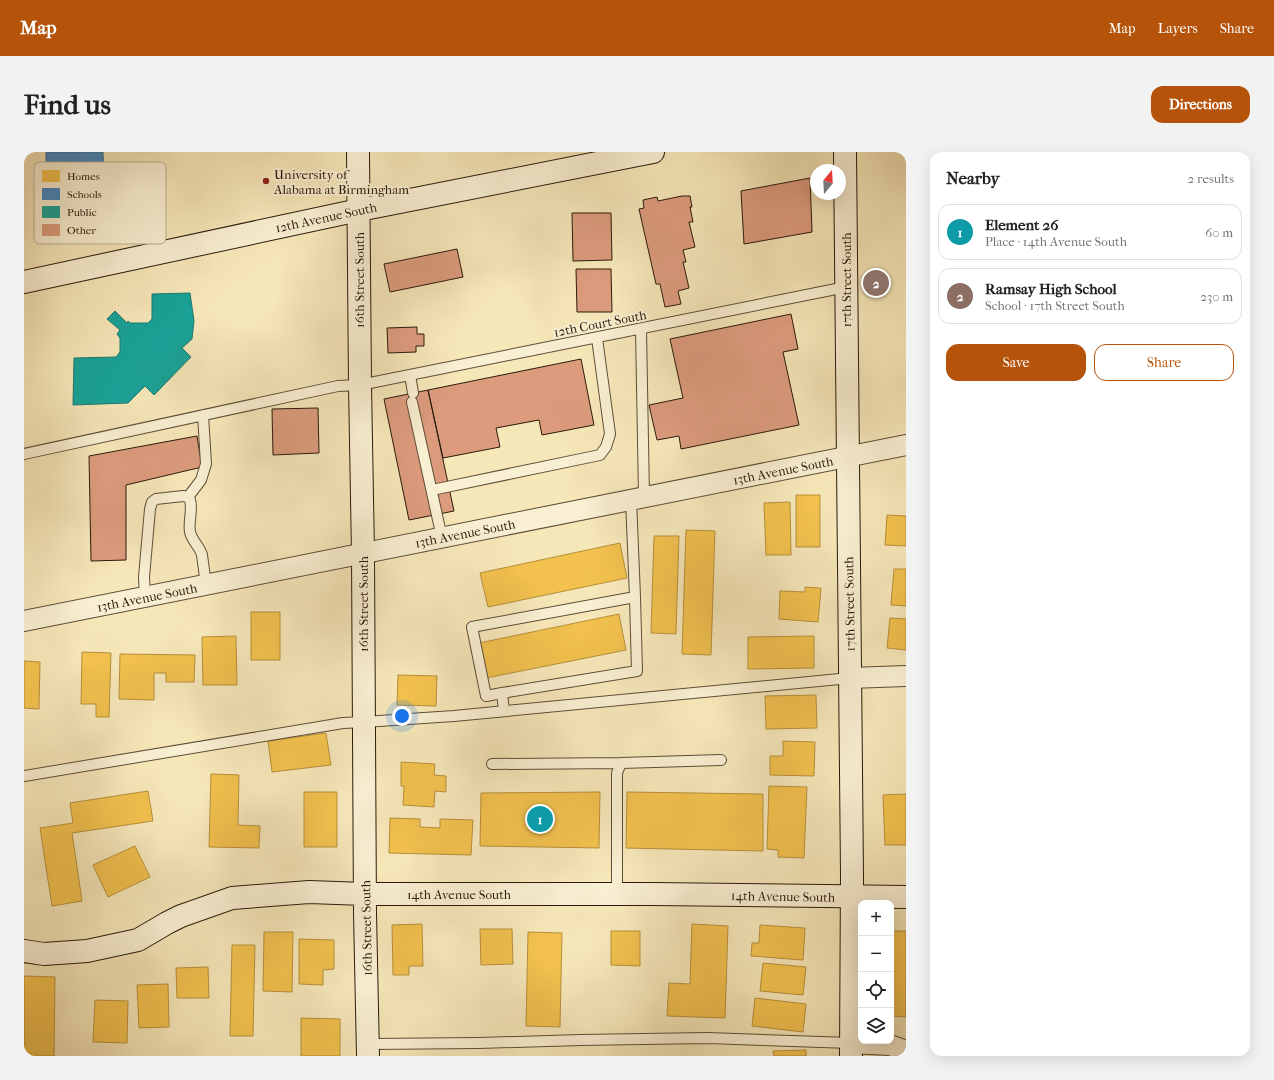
<!DOCTYPE html>
<html lang="en">
<head>
<meta charset="utf-8">
<style>
  body { margin:0; font-family:"IM FELL French Canon",serif; background:#f2f2f2; color:#202124 }
  .controls { position:absolute; right:12px; bottom:12px; display:grid; overflow:hidden; border-radius:8px; box-shadow:0 4px 16px #0002 }
  .controls button { width:36px; height:36px; display:grid; place-items:center; padding:0; border:0; border-bottom:1px solid #e0e0e0; background:#fff; color:#202124; font:20px sans-serif }
  .compass { position:absolute; left:786px; top:12px; width:36px; height:36px; border-radius:50%; background:#fff; box-shadow:0 4px 16px #0002; rotate:18deg }
  .you { position:absolute; left:378px; top:564px; width:14px; height:14px; margin:-10px; border:3px solid #fff; border-radius:50%; background:#1a73e8; box-shadow:0 0 0 6px #1a73e833 }
  .badge { display:grid; place-items:center; width:26px; height:26px; border-radius:50%; background:#b45309; color:#fff; font-size:13px; font-weight:700 }
  .pin { position:absolute; translate:-50% -50%; border:2px solid #fff; box-shadow:0 1px 4px #0006 }
  .list { margin:0; padding:0; list-style:none }
  h2 { display:flex; justify-content:space-between; align-items:center; height:52px; margin:0; padding:0 16px; font-size:17px }
  h2 small { font-size:13px; font-weight:400; color:#757577 }
  .list li { display:grid; grid-template-columns:26px 1fr auto; gap:12px; align-items:center; box-sizing:border-box; height:56px; margin:0 8px 8px; padding:0 8px; border:1px solid #e0e0e0; border-radius:12px }
  .list b { display:block; font-size:15px; white-space:nowrap }
  .list p { margin:0; font-size:13px; white-space:nowrap; color:#757577 }
  .list em { font-size:13px; font-style:normal; color:#757577 }
  .actions { display:flex; gap:8px; padding:12px 16px }
  .actions a { flex:1; padding:9px 0; border:1px solid #b45309; border-radius:12px; text-align:center; font-size:14px; color:#b45309 }
  .actions .main { background:#b45309; color:#fff }
  .icon { flex:none; width:22px; height:22px; fill:none; stroke:currentColor; stroke-width:2; stroke-linecap:round; stroke-linejoin:round }
  .map { position:relative; flex:none; width:882px; height:904px; overflow:hidden; border-radius:12px }
  header { display:flex; align-items:center; gap:24px; box-sizing:border-box; height:56px; padding:0 20px; background:#b45309; color:#fff }
  header strong { font-size:19px }
  nav { display:flex; gap:22px; margin-inline-start:auto; font-size:14px }
  .intro { display:flex; align-items:center; justify-content:space-between; box-sizing:border-box; height:96px; padding:0 24px }
  h1 { margin:0; font-size:28px }
  .button { padding:10px 18px; border-radius:12px; background:#b45309; color:#fff; font-size:14px; font-weight:700 }
  main { display:flex; gap:24px; padding:0 24px }
  aside { flex:1; background:#fff; border-radius:12px; box-shadow:0 4px 16px #0002 }
  .map>svg:first-child { display:block }
  .homes { fill:#f2c14e; stroke:#b68f3a }
  .schools { fill:#3f88c5; stroke:#39678d }
  .public { fill:#17a398; stroke:#1d7a6e }
  .building { fill:#dc9b7d; stroke:#2a1a0b }
  .lines { fill:none; stroke-linecap:round; stroke-linejoin:round }
  .lane-casing { stroke:#5d4d36; stroke-width:12 }
  .street-casing { stroke:#5d4d36; stroke-width:22 }
  .secondary-casing { stroke:#2a1a0b; stroke-width:24 }
  .lane { stroke:#f9efd2; stroke-width:10 }
  .street { stroke:#f9efd2; stroke-width:20 }
  .secondary { stroke:#f9efd2; stroke-width:22 }
  .poi-dot { fill:#8f2418; stroke:#f9efd2; stroke-width:1.5 }
  .labels { text-anchor:middle; stroke-width:4; stroke-linejoin:round; paint-order:stroke }
  .poi-label { font-size:13px; fill:#2a1a0b; stroke:#f9efd2; text-anchor:start }
  .street-label { font-size:13px; fill:#2a1a0b; stroke:#f9efd2 }
  .key { fill:#f9efd2; stroke:#bbaf96; stroke-width:1 }
  .key-label { font-size:11px; fill:#2a1a0b }
</style>
</head>
<body>
<header>
<strong>Map</strong>
<nav><a>Map</a><a>Layers</a><a>Share</a></nav>
</header>
<div class="intro"><h1>Find us</h1><a class="button">Directions</a></div>
<main>
<div class="map">
<svg width="882" height="904" viewBox="0 0 882 904">
  <rect width="100%" height="100%" fill="#f6e7b9"/>
  <filter id="stains"><feTurbulence type="fractalNoise" baseFrequency=".005" numOctaves="4"/><feColorMatrix values="0 0 0 0 .2 0 0 0 0 .09 0 0 0 0 .02 0 0 0 .5 -.17"/></filter>
  <radialGradient id="worn" r=".72"><stop offset=".6" stop-color="#630" stop-opacity="0"/><stop offset="1" stop-color="#630" stop-opacity=".3"/></radialGradient>
  <!-- homes -->
  <path class="homes" d="M772 343H796V395H772Z
    M766 350 767 403H742L740 351Z
    M863 363 882 364V394L861 393Z
    M662 378 691 379 687 503 658 502Z
    M630 384H655L652 482 627 481Z
    M596 391 603 426 464 455 456 421Z
    M870 417H882V454L867 453Z
    M781 435 797 436 794 470 755 467 756 439 781 440Z
    M227 460H256V508H227Z
    M595 462 602 498 462 526 455 491Z
    M866 466 882 467V498L863 496Z
    M212 484 213 533H179L178 485Z
    M790 484V516L724 517V485Z
    M58 500 87 501 85 565H72V552H57Z
    M96 502 171 503 170 530H142V521H130V548L95 547Z
    M0 509 16 510 15 557 0 556Z
    M374 523 413 524 412 554 373 553Z
    M792 543 793 576 742 577 741 544Z
    M302 581 307 613 248 620 244 589Z
    M759 589 791 590 790 624 746 623V604H759Z
    M377 610 411 612 410 623 422 624V640L411 639 410 655 379 653 380 634H377Z
    M187 622 215 623 214 673 236 674 235 696 185 695Z
    M745 634 783 635 780 706 754 705V698L743 697Z
    M124 639 129 669 48 681 58 749 28 754 16 676 49 671 46 651Z
    M280 640H313V695H280Z
    M576 640 575 696 456 694 457 641Z
    M603 640 739 642V699L602 696Z
    M882 642V693H861L859 643Z
    M366 666 396 667V675L416 676V667L449 668 447 703 365 701Z
    M111 694 126 725 84 745 69 713Z
    M398 772 399 814H385V823H369L368 773Z
    M668 772 704 774 701 866 643 864 645 831 666 832Z
    M736 773 781 776 779 808 727 804 728 791H735Z
    M456 777H488L489 812 457 813Z
    M587 779H616V814L587 813Z
    M869 779H882V865L868 864Z
    M240 780H269L268 840 239 839Z
    M504 780 538 781 536 875 502 874Z
    M275 787 310 788V817L299 818V833L275 832Z
    M208 793H231L229 884H206Z
    M739 811 782 815 779 843 736 839Z
    M184 815 185 846H153L152 816Z
    M0 824 31 825 30 904H0Z
    M144 832 145 875 115 876 113 833Z
    M731 846 782 852 779 880 728 874Z
    M71 848 104 849 103 891 69 890Z
    M277 866 316 867V904H277Z
    M782 898V904H750L749 899Z"/>
  <!-- schools -->
  <path class="schools" d="M22 0H79L81 68 22 67Z"/>
  <!-- public -->
  <path class="public" d="M166 141 170 169 168 187 158 196 167 205 130 243 121 234 104 251 49 253 50 206 92 205 96 200V186L93 182 96 178 83 167 91 159 103 171 104 169 106 171H124L128 167V142Z"/>
  <!-- building -->
  <path class="building" d="M786 26 788 80 720 92 717 39Z
    M658 44H666L668 55H666L669 70H665L671 95 659 98 662 110H659L665 136 654 139 657 152 641 155 636 132H632L615 57 620 56 619 48 633 45 634 49Z
    M548 61H587L588 108 549 109Z
    M433 97 439 125 366 140 360 112Z
    M552 117H587L588 160H553Z
    M767 162 774 197 759 200 775 273 657 297 655 284 633 288 625 253 659 246 646 187Z
    M393 175V182H400V194H392V200L364 201 363 176Z
    M557 207 570 273 518 283 515 268 472 276 476 295 419 306 404 238Z
    M404 238 430 359 385 368 360 247Z
    M294 256 295 301 249 303 248 257Z
    M173 284 178 315 102 333V408L67 409 65 304Z"/>
  <g class="lines">
    <defs>
      <path id="lane" d="M617 177 620 345
        M386 223 389 241
        M388 250 418 386
        M0 302 314 234 336 233 822 135
        M408 338 576 303 582 295 586 282 573 186
        M164 345 177 328 182 312 179 263
        M121 444 120 425 126 357 128 350 132 347 159 344 164 345 166 348C169 358 164 370 166 380 168 389 176 395 178 403L182 433
        M478 541 462 544 448 475 611 445
        M480 559 478 541 613 519 611 445 607 347
        M468 612 597 611
        M0 624 319 571 340 570 430 564 826 526
        M593 742V621L597 611 697 608
        M344 892 455 891 557 888 683 886 827 891"/>
      <path id="street" d="M0 469 882 293
        M826 526 882 524
        M827 891 866 893 882 899"/>
      <path id="secondary" d="M334 0 336 233 339 402 341 761 344 904
        M821 0 828 723 827 904
        M0 130 335 58 629 0
        M0 799 20 802 63 799 114 788 143 771 157 764 208 746 285 740 341 742H628L882 745"/>
    </defs>
    <!-- lane casing -->
    <use href="#lane" class="lane-casing"/>
    <!-- street casing -->
    <use href="#street" class="street-casing"/>
    <!-- secondary casing -->
    <use href="#secondary" class="secondary-casing"/>
    <!-- lane -->
    <use href="#lane" class="lane"/>
    <!-- street -->
    <use href="#street" class="street"/>
    <!-- secondary -->
    <use href="#secondary" class="secondary"/>
  </g>
  <!-- markers -->
  <circle class="poi-dot" cx="242" cy="29" r="4"/>
  <g class="labels">
    <!-- poi labels -->
    <g class="poi-label">
      <text x="250" y="27">University of<tspan x="250" dy="15">Alabama at Birmingham</tspan></text>
    </g>
    <!-- street labels -->
    <g class="street-label">
      <text transform="translate(302 65) rotate(-12)" y="5">12th Avenue South</text>
      <text transform="translate(335 128) rotate(-90)" y="5">16th Street South</text>
      <text transform="translate(822 128) rotate(-90)" y="5">17th Street South</text>
      <text transform="translate(576 171) rotate(-11)" y="5">12th Court South</text>
      <text transform="translate(759 318) rotate(-11)" y="5">13th Avenue South</text>
      <text transform="translate(441 381) rotate(-11)" y="5">13th Avenue South</text>
      <text transform="translate(123 445) rotate(-11)" y="5">13th Avenue South</text>
      <text transform="translate(339 452) rotate(-90)" y="5">16th Street South</text>
      <text transform="translate(825 452) rotate(-91)" y="5">17th Street South</text>
      <text x="435" y="747">14th Avenue South</text>
      <text transform="translate(759 744) rotate(1)" y="5">14th Avenue South</text>
      <text transform="translate(342 776) rotate(-91)" y="5">16th Street South</text>
    </g>
  </g>
  <!-- legend -->
  <rect x="10" y="10" width="132" height="82" rx="6" class="key"/>
  <rect x="18" y="18" width="18" height="12" fill="#f2c14e"/>
  <rect x="18" y="36" width="18" height="12" fill="#3f88c5"/>
  <rect x="18" y="54" width="18" height="12" fill="#17a398"/>
  <rect x="18" y="72" width="18" height="12" fill="#dc9b7d"/>
  <g class="key-label">
    <text x="43" y="28">Homes</text>
    <text x="43" y="46">Schools</text>
    <text x="43" y="64">Public</text>
    <text x="43" y="82">Other</text>
  </g>
  <rect width="100%" height="100%" filter="url(#stains)"/>
  <rect width="100%" height="100%" fill="url(#worn)"/>
</svg>
<div class="controls">
<button>+</button>
<button>−</button>
<button><svg class="icon" aria-label="locate" viewBox="0 0 24 24"><circle cx="12" cy="12" r="6"/><path d="M12 2v4M12 18v4M2 12h4M18 12h4"/></svg></button>
<button><svg class="icon" aria-label="layers" viewBox="0 0 24 24"><path d="M12 4l9 5-9 5-9-5zM3 14l9 5 9-5"/></svg></button>
</div>
<svg class="compass" viewBox="-18 -18 36 36"><path d="M0-13l5 13h-10z" fill="#e53935"/><path d="M0 13l5-13h-10z" fill="#757577"/></svg>
<div class="you"></div>
<div class="pin badge" style="left:516px;top:667px;background:#0f9aa8">1</div>
<div class="pin badge" style="left:852px;top:131px;background:#8d6e63">2</div>
</div>
<aside>
<h2>Nearby<small>2 results</small></h2>
<ul class="list">
<li><span class="badge" style="background:#0f9aa8">1</span><div><b>Element 26</b><p>Place · 14th Avenue South</p></div><em>60 m</em></li>
<li><span class="badge" style="background:#8d6e63">2</span><div><b>Ramsay High School</b><p>School · 17th Street South</p></div><em>230 m</em></li>
</ul>
<div class="actions"><a class="main">Save</a><a>Share</a></div>
</aside>
</main>
</body>
</html>
